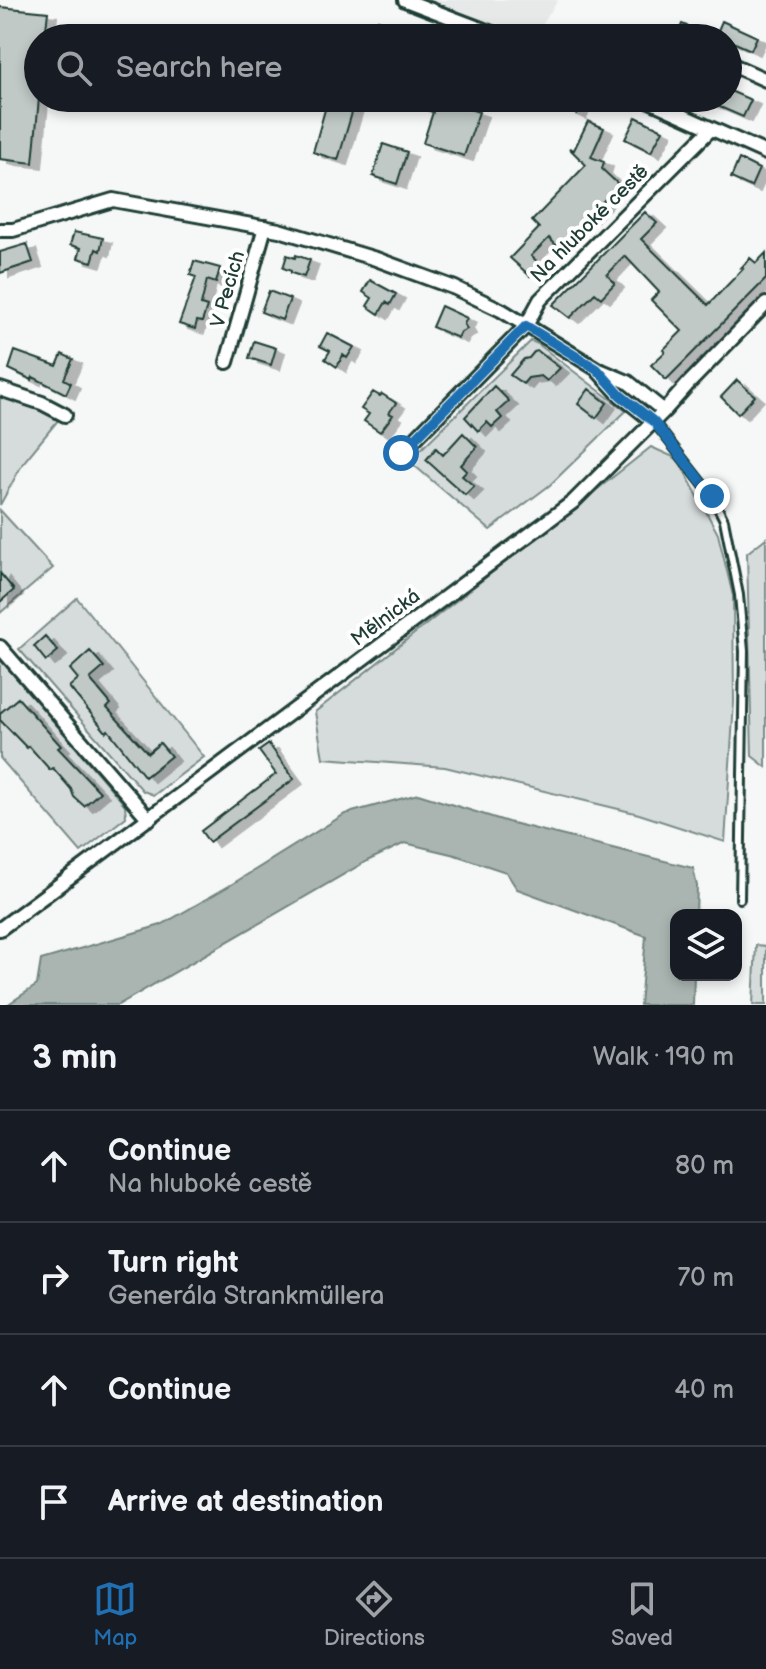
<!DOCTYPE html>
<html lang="en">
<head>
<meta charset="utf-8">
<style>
  body { margin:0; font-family:"Balsamiq Sans",sans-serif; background:#20242c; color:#f1f3f6 }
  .controls { position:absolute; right:24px; bottom:24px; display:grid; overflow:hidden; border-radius:16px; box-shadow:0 4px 12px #0003 }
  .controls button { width:72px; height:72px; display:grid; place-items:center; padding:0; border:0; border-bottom:2px solid #363941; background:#171b24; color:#f1f3f6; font:40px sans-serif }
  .stop { position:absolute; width:24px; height:24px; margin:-18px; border:6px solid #1f6fb2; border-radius:50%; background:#fff }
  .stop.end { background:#1f6fb2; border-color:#fff; box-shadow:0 2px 8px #0008 }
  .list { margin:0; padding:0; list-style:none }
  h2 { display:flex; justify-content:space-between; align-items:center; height:104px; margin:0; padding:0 32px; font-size:34px }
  h2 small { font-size:26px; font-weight:400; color:#9ea1a6 }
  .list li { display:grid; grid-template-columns:52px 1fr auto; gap:24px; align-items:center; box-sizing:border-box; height:112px; padding:0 32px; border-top:2px solid #363941 }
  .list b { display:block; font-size:30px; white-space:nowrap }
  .list p { margin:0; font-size:26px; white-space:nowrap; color:#9ea1a6 }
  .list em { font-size:26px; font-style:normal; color:#9ea1a6 }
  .icon { flex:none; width:44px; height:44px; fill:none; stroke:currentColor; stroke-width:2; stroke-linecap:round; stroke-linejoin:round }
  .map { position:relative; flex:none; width:766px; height:1005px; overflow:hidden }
  .search { position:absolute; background:#171b24; box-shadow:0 4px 12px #0003; left:24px; right:24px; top:24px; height:88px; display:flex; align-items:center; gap:20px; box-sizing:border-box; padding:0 28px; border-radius:44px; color:#9ea1a6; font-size:30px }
  .sheet { height:552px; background:#171b24 }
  nav { display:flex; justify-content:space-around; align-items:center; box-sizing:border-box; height:112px; border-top:2px solid #363941; background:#171b24; font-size:22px; color:#9ea1a6 }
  nav a { display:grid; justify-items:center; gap:4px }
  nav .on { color:#1f6fb2 }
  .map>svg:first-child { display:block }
  .built { fill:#e6e9e8 }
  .green { fill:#d6dcdb; stroke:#7a8c88; stroke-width:2 }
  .water { fill:#aab5b1; stroke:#72857f; stroke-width:2 }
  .building { fill:#c0c9c6; stroke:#1f3d34; stroke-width:2; filter:url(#shadow) }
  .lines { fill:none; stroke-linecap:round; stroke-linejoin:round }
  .service-casing { stroke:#1f3d34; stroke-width:12 }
  .minor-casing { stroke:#1f3d34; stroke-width:18 }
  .service { stroke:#fff; stroke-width:6 }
  .minor { stroke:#fff; stroke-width:12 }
  .route { stroke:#1f6fb2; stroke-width:10 }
  .labels { text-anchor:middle; stroke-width:8; stroke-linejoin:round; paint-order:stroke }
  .street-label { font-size:20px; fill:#1f3d34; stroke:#fff }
</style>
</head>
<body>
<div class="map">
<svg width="766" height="1005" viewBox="0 0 766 1005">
  <defs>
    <filter id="shadow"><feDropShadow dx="9" dy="5" stdDeviation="0" flood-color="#0004"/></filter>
  </defs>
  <rect width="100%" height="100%" fill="#f6f7f7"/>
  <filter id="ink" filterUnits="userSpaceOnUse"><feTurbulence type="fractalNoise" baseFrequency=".0125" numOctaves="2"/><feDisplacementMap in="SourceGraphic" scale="16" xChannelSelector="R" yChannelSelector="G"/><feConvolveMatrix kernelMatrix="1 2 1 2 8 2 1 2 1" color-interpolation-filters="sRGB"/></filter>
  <g filter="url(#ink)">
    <!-- built -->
    <path class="built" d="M422 0H558L534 38H518Z"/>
    <!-- green -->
    <path class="green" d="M531 341 538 344 626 411 550 485 490 530 409 461Z
      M0 395 38 408 59 419 23 463 0 505Z
      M651 447 678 459 718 534 733 596 734 702 725 842 639 814 445 767 323 758 315 712Z
      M0 510 53 568 0 613Z
      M766 538V767L752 756 747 553Z
      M77 598 204 757 154 795 143 791 19 649Z
      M0 659 125 805 126 817 81 852 0 758Z
      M756 945 766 946V1005H753Z"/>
    <!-- water -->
    <path class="water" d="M418 794 508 822 693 868 697 886 696 915H676V975H694L693 1005H640L646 936 517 889 506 872 455 855 405 843 367 861 118 1005H7L37 985 41 960 161 925 229 886 345 814Z"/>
    <!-- building -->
    <path class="building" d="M0 7 48 12 45 38H38L39 98 33 163 0 159Z
      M378 20 392 25 407 26 435 38H371Z
      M722 21 757 37 751 50 728 40V38L716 35Z
      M682 24 714 38H676Z
      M728 90 751 100 743 117 699 98H728Z
      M402 98H435L479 112 464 156 423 143 433 112Z
      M541 98H584L577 114Z
      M328 99 354 106 338 160 313 152Z
      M636 117 663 130 651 152 625 139Z
      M588 121 604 128 591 157 604 162 602 169 619 185 558 247 549 238 531 256 541 265 530 276 510 258 539 228 532 221 586 165 569 148 574 150Z
      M383 144 407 152 397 184 373 176Z
      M739 159 759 169 751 187 731 178Z
      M645 212 657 223 641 239 708 305 743 269 741 268 750 258 756 263 766 253V279L666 380 651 365 665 352 663 350 682 331 651 300 659 292 625 256 607 275 615 283 601 298 595 293 570 318 553 305Z
      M74 232 103 238 100 251 96 249 92 262 78 258 81 248 70 245Z
      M27 244 33 262 0 273V252Z
      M287 255 295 258 296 255 310 260 304 277 291 273V271L283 268Z
      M194 261 220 268 216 283 207 280 201 305 207 307 202 322 197 321 195 329 179 324 196 277 190 275Z
      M370 280 396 294 390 305 386 302 379 314 367 306 372 298 363 292Z
      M269 291 290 299 282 320 261 312Z
      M441 306 467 318 464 324 467 329 461 332 458 338 432 327Z
      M327 333 354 347 347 358 343 355 337 367 325 359 330 351 320 346Z
      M254 341 276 348 271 365 249 358Z
      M15 351 57 366 62 354 73 359 64 379 71 383 66 394 33 377 32 380 9 369Z
      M538 351 560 368 547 381 541 376 528 378 523 384 510 375 524 359 529 358 534 352Z
      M737 380 755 396 738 414 721 397Z
      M494 386 509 401 497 412 502 418 492 427 487 422 478 431 465 417Z
      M589 389 607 403 596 418 578 404Z
      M373 392 380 396 382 394 396 403 389 413 393 415 380 432 364 421 369 414 361 409Z
      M463 433 477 447 461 465 467 471 462 476 474 486 465 495 426 460 436 448 443 455Z
      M0 573 14 590 0 602Z
      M45 636 58 651 46 661 34 646Z
      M90 651 104 667 90 679 111 704 107 708 148 753 160 743 171 756 145 777 108 730 106 732 69 687 78 679 70 669Z
      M18 698 61 746 58 748 100 792 84 806 74 797 71 789 53 768 50 770 29 746 27 748 0 720V713Z
      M269 744 294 779 209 842 201 831 276 774 259 751Z"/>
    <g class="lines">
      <defs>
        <path id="service" d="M654 422 712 496 724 520 739 595 744 651 740 899"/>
        <path id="minor" d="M405 0 505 38
          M728 63 766 80
          M643 98 766 153
          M0 230H13L113 200 279 230 376 259 455 288 501 310 597 369 628 382 664 411
          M227 362 265 227
          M599 372 620 395 654 422
          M0 389 42 403 65 415
          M401 453 526 326 540 300 711 129
          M0 647 149 819
          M0 929 573 502 664 411 689 383 766 304"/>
      </defs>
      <!-- service casing -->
      <use href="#service" class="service-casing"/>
      <!-- minor casing -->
      <use href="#minor" class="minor-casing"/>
      <!-- service -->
      <use href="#service" class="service"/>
      <!-- minor -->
      <use href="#minor" class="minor"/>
    </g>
  </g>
  <g class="lines" filter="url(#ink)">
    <!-- route -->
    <path class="route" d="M401 453 526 326 597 369 620 395 654 422 712 496"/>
  </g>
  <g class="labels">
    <!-- street labels -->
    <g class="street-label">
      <text transform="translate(589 223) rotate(-45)" y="7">Na hluboké cestě</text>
      <text transform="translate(227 289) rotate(-74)" y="7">V Pecích</text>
      <text transform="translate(385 617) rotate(-37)" y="7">Mělnická</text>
    </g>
  </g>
</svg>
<div class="controls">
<button><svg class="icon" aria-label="layers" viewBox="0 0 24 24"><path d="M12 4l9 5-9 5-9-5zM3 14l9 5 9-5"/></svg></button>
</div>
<div class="stop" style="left:401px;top:453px"></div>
<div class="stop end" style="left:712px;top:496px"></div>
<div class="search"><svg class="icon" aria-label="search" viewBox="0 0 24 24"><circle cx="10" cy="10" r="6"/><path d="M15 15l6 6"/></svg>Search here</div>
</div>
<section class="sheet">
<h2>3 min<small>Walk · 190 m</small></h2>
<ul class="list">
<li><svg class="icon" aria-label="ahead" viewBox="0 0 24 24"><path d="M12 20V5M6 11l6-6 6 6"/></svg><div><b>Continue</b><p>Na hluboké cestě</p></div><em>80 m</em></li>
<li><svg class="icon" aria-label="right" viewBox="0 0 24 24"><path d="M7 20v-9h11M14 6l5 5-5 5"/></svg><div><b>Turn right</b><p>Generála Strankmüllera</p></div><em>70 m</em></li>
<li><svg class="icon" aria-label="ahead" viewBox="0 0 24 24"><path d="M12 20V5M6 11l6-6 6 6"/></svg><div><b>Continue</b></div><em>40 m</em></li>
<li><svg class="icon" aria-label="arrive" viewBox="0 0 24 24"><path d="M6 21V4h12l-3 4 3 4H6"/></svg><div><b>Arrive at destination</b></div></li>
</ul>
</section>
<nav>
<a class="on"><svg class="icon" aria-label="map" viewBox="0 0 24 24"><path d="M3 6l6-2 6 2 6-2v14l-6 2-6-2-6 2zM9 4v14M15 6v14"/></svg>Map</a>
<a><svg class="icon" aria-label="directions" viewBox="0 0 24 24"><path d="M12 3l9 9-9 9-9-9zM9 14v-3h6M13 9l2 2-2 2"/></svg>Directions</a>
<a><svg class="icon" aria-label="saved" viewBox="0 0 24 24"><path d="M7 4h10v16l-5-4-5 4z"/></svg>Saved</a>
</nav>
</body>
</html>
